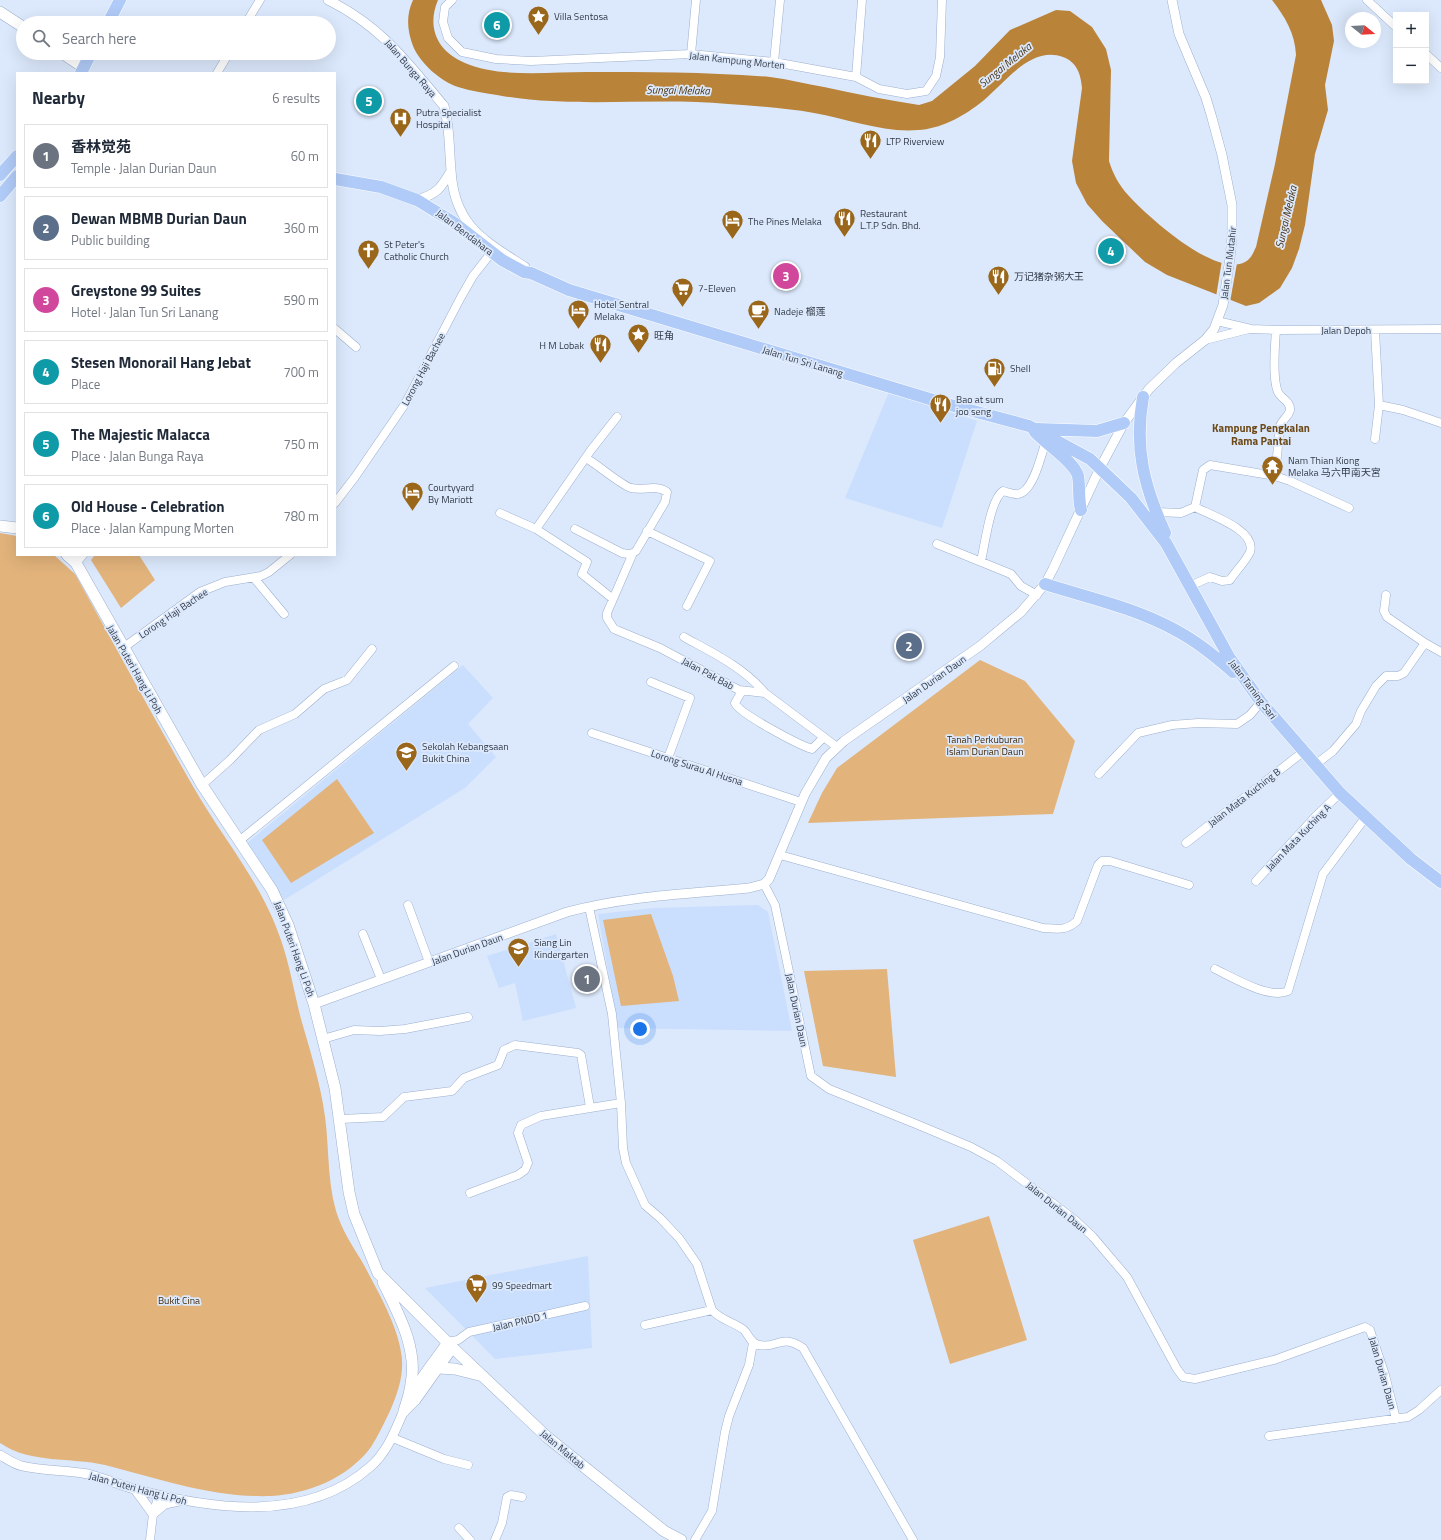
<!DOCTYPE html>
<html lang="en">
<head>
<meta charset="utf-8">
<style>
  body { margin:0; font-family:"Titillium Web","Noto Sans SC",sans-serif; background:#f2f2f3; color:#1f2937 }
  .controls { position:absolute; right:12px; top:12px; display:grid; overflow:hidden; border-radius:0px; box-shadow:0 4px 16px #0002 }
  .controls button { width:36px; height:36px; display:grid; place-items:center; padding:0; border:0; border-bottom:1px solid #e0e1e3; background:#fff; color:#1f2937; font:20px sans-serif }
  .compass { position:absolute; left:1345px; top:12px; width:36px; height:36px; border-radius:50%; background:#fff; box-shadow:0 4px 16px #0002; rotate:108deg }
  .you { position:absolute; left:640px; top:1029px; width:14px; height:14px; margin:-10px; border:3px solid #fff; border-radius:50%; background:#1a73e8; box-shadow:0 0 0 6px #1a73e833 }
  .badge { display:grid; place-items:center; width:26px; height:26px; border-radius:50%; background:#2563eb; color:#fff; font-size:13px; font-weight:700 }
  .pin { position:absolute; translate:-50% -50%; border:2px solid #fff; box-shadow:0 1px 4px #0006 }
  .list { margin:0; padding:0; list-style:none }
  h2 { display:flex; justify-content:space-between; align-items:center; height:52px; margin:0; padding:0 16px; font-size:17px }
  h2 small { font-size:13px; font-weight:400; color:#747a83 }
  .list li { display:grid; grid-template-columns:26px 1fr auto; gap:12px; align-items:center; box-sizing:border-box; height:64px; margin:0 8px 8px; padding:0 8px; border:1px solid #e0e1e3; border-radius:0px }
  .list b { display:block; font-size:15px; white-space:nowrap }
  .list p { margin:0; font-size:13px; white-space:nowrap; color:#747a83 }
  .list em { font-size:13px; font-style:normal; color:#747a83 }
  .icon { flex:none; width:22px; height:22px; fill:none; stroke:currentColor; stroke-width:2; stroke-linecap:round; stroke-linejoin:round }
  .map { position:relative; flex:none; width:1441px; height:1540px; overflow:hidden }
  .search { position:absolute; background:#fff; box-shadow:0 4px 16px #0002; left:16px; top:16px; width:320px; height:44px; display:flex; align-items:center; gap:10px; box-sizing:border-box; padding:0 14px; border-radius:22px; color:#747a83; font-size:15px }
  .panel { position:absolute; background:#fff; box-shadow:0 4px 16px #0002; left:16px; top:72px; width:320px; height:484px; border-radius:0px }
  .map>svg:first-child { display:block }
  .built { fill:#cadefd }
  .green { fill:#e2b37b }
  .water { fill:#ba833a }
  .pier { fill:#dce9fc }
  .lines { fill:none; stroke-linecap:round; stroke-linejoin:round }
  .minor-casing { stroke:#9cafce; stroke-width:9 }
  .tertiary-casing { stroke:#9cafce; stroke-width:10 }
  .secondary-casing { stroke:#9cafce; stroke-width:12 }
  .primary-casing { stroke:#fff; stroke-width:13 }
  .minor { stroke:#fff; stroke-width:8 }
  .tertiary { stroke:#fff; stroke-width:9 }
  .secondary { stroke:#fff; stroke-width:11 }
  .primary { stroke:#b0cbf7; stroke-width:12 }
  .labels { text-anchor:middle; stroke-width:3.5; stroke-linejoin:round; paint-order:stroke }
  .poi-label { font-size:10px; fill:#333b48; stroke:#dce9fc; text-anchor:start }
  .street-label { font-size:10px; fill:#333b48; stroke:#dce9fc }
  .park-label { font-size:10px; fill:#412909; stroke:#dce9fc }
  .water-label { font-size:11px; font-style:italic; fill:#4b3414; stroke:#dce9fc }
  .neighbourhood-label { font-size:11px; font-weight:bold; fill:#6c4917; stroke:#dce9fc }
</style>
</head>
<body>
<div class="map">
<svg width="1441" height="1540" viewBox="0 0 1441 1540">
  <rect width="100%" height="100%" fill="#dce9fc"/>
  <!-- built -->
  <path class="built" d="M889 392 977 421 942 528 845 498Z
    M463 665 493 698 468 724 496 757 465 788 284 900 247 843Z
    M758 905 768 912 792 1031 618 1028 598 914 653 908Z
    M556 934 576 1008 523 1021 515 983 499 988 487 956Z
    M588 1256 592 1348 495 1359 425 1288Z"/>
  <!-- green -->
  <path class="green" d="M0 533 17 536V555H54L75 574C115 645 153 717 194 788 223 839 262 883 281 940 290 966 294 992 301 1019 309 1047 318 1075 323 1104 330 1140 326 1176 336 1211 342 1231 354 1248 364 1265 377 1290 397 1324 401 1352 405 1372 398 1393 390 1411 384 1423 378 1436 371 1447 348 1478 308 1494 271 1496 212 1498 160 1479 105 1465 70 1457 31 1464 0 1443Z
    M95 555H139L155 580 121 608 91 560Z
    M980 660 1025 681 1075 741 1053 814 808 823 822 793 837 768Z
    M337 779 374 833 291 883 262 840Z
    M651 914 673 976 679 1001 621 1006 603 920Z
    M887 969 896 1077 823 1066 804 971Z
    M989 1216 1027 1340 950 1364 913 1240Z"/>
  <!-- water -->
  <path class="water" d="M413 0H438C426 28 438 52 465 63 499 78 549 72 586 72 647 72 709 72 770 77 788 79 806 84 824 87 855 94 887 100 919 105L932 101 975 66 1010 30 1056 10 1070 11 1092 27 1106 49 1111 70 1109 161C1113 174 1119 185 1128 195 1147 216 1215 278 1245 262 1251 259 1253 253 1256 247L1275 164 1296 55C1295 33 1285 17 1272 0H1321L1332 25 1334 41 1325 85 1328 110 1315 154 1305 225 1299 249 1292 268 1280 288 1259 303 1246 306 1167 275 1145 262 1102 221 1087 204 1076 183 1072 161 1082 88C1081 75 1077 62 1063 57 1029 45 1003 86 979 104 962 117 940 129 918 130 884 133 848 119 814 113 786 108 756 106 728 104 651 97 573 109 497 95 484 93 471 91 458 87 440 81 420 63 413 46 407 30 406 15 413 0Z"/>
  <!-- pier -->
  <path class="pier" d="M1222 260 1237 263 1230 302 1216 297Z"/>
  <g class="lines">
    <defs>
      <path id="minor" d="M452 0 445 7 443 22 448 38 462 52 496 59 531 61 691 54 774 62 856 77 879 89 907 94 926 91 936 76 940 57 942 0
        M1367 0 1396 27
        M246 23 260 0
        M691 54 696 0
        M1426 54 1441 68
        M774 62 780 0
        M217 73 229 53
        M856 77 862 0
        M1217 321 1251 329 1276 330 1441 329
        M335 329 356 347
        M1205 340 1249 329
        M1379 405 1403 410 1441 423
        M1375 439 1379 405 1375 330
        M1275 476 1280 426C1282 420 1289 416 1290 410 1291 401 1281 399 1278 392 1272 379 1275 345 1276 330
        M335 503 355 477 405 404 461 297 473 276 495 248
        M1156 512 1181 513 1195 507 1203 470 1210 465 1275 476 1290 481 1349 508
        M500 513 536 529 587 562 582 574 613 599
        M536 529 591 450 617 417
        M575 529 622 553C628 554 631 555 636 551L665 502 667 492C656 484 644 491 631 488 621 485 598 465 586 458
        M647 531 710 561 687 606
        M937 544 1011 574 1021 586 1037 595
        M633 553 607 613V618L614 629 660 648 739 690 765 693 837 747
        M981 561C985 545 990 500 1003 491 1007 492 1014 495 1018 494 1033 492 1041 456 1045 444
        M76 563 83 555
        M254 578 284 614
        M1190 586 1210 577 1222 581 1230 580C1235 572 1246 561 1250 552 1257 530 1210 515 1195 507
        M1386 595 1384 611 1387 617 1425 643
        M684 637C713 653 743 667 765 693
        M123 648 200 592 225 582 261 576 269 572 290 555
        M651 682 690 698 668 758
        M742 691 735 703C738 713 799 745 812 749L824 737
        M592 733 801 802
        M1315 765 1333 751 1356 724 1361 711 1376 686 1386 676H1398L1404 673 1425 643 1441 652
        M1099 774 1138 733 1172 725 1198 723 1237 724 1250 715 1261 702
        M202 785 230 760 259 730 295 714 324 689 347 680 372 649
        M239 841 454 666
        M1186 843 1303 752
        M780 855 1043 928C1058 929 1066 931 1077 921L1098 865 1102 861H1110L1189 885
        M1256 881 1315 817 1340 793
        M764 884 775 905 811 1076 829 1089 916 1124 971 1147 997 1161 1075 1220 1093 1237 1127 1277 1177 1369 1183 1377 1195 1379 1274 1360 1365 1327 1370 1330 1385 1375 1396 1419
        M408 905 429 962
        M589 907 612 1014 621 1103 623 1148 626 1163 645 1205 660 1218 679 1238 697 1264 712 1310C720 1320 734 1322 744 1330 749 1335 750 1343 759 1345 777 1349 781 1333 803 1348L913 1540
        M363 934 381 979
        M1215 969C1232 977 1270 1000 1288 991L1323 874 1365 818
        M323 1039 354 1030 380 1031 405 1029 468 1017
        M341 1119 383 1117 404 1097 452 1091 464 1078 498 1065 504 1050 515 1045 578 1053 581 1055 590 1107
        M470 1193 518 1175 525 1170 528 1163 518 1133 521 1125 541 1116 621 1103
        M645 1325 712 1310
        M447 1342 458 1340 469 1332 585 1306
        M1269 1436 1408 1417 1419 1410 1441 1390
        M393 1438 444 1459 468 1465
        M459 1528 470 1540
        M150 1540 153 1514 159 1495
        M495 1540 502 1523 507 1497 511 1495 522 1497
        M695 1540 712 1511 725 1432 729 1416 749 1365 753 1343"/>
      <path id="tertiary" d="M328 0C381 26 407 62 444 106 450 127 449 149 451 170 454 225 483 240 525 267
        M417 200C437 194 441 188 451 171
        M314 1004 567 912C627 896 688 894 749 888L764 884 769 879 805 794 826 758 844 741 980 646 1021 612 1045 584 1053 569 1100 468 1124 423 1149 389 1176 363 1205 340 1214 329 1223 305 1230 258 1232 237V205L1222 155 1212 118 1206 98 1179 34 1172 0
        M407 1409 416 1400 453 1348
        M0 1455C7 1459 14 1464 22 1466 43 1471 66 1470 88 1474 103 1478 118 1484 134 1489 210 1509 305 1524 370 1467 391 1449 398 1421 410 1397 419 1378 435 1360 447 1342
        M134 1488 153 1514 165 1504 179 1501"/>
      <path id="secondary" d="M0 12 23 27
        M62 53 83 67
        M0 526 17 528
        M67 555 76 563 202 785 272 890 288 925 314 1004 335 1088 349 1192 354 1214 378 1273 453 1348 547 1437 664 1531 681 1540
        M383 1282C398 1313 418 1348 411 1384 410 1393 407 1402 404 1411
        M439 1368 455 1369 483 1376"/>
      <path id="primary" d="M108 23 120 0
        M81 73 91 53
        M0 175 17 156
        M335 179 381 187 417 200 453 222 502 260 524 272 531 273 569 290 943 403 1029 426 1090 459 1131 498 1166 543 1229 657 1261 702 1340 793 1411 859 1441 882
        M0 196 17 176
        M1143 397C1134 448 1144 486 1165 533
        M1037 429 1097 431 1124 423
        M1035 432C1046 444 1075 462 1078 476 1080 487 1078 498 1081 510
        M1045 584C1089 598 1136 608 1177 631 1198 642 1216 657 1233 672"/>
    </defs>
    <!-- minor casing -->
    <use href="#minor" class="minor-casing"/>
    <!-- tertiary casing -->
    <use href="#tertiary" class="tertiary-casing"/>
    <!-- secondary casing -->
    <use href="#secondary" class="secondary-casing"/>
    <!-- primary casing -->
    <use href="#primary" class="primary-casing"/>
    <!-- minor -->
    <use href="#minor" class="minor"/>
    <!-- tertiary -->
    <use href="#tertiary" class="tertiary"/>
    <!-- secondary -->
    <use href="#secondary" class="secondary"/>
    <!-- primary -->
    <use href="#primary" class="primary"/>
  </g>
  <!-- icons -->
  <defs>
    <symbol id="sight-pin" viewBox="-11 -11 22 30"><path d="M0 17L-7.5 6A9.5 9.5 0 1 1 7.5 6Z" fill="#99661a" stroke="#dce9fc"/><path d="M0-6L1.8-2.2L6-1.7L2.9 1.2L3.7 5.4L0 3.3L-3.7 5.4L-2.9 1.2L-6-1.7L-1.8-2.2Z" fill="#fff"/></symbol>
    <symbol id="hospital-pin" viewBox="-11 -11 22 30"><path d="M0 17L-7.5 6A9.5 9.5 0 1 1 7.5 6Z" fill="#99661a" stroke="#dce9fc"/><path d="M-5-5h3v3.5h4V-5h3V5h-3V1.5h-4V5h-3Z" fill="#fff"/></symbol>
    <symbol id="restaurant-pin" viewBox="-11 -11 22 30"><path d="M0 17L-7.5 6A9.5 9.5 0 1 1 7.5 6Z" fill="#99661a" stroke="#dce9fc"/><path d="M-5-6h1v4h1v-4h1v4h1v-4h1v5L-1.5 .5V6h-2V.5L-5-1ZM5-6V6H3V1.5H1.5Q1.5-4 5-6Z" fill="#fff"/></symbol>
    <symbol id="hotel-pin" viewBox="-11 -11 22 30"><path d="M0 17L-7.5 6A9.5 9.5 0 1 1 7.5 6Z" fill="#99661a" stroke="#dce9fc"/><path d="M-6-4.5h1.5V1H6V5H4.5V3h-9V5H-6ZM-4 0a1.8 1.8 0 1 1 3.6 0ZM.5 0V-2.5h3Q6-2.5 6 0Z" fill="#fff"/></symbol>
    <symbol id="church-pin" viewBox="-11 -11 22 30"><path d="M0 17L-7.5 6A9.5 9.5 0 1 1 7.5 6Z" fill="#99661a" stroke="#dce9fc"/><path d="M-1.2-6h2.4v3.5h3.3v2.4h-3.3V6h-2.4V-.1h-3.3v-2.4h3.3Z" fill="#fff"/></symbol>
    <symbol id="supermarket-pin" viewBox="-11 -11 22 30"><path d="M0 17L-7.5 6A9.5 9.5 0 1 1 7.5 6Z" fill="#99661a" stroke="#dce9fc"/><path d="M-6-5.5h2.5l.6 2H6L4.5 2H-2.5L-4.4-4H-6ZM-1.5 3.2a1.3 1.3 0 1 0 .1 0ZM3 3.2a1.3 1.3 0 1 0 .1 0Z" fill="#fff"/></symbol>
    <symbol id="cafe-pin" viewBox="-11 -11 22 30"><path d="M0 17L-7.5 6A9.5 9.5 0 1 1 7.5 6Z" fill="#99661a" stroke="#dce9fc"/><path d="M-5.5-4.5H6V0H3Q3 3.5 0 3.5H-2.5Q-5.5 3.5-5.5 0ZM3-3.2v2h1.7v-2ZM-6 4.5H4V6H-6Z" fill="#fff"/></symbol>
    <symbol id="fuel-pin" viewBox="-11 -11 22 30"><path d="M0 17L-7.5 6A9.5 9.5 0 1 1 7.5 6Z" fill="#99661a" stroke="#dce9fc"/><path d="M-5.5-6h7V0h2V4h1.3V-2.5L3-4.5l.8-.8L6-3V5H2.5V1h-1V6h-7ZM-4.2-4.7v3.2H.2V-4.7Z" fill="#fff"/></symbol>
    <symbol id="temple-pin" viewBox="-11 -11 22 30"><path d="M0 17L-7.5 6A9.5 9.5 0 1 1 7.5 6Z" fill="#99661a" stroke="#dce9fc"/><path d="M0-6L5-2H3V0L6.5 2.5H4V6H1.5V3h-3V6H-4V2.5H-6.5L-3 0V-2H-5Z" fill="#fff"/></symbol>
    <symbol id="school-pin" viewBox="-11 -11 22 30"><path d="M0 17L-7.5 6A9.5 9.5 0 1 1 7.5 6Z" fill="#99661a" stroke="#dce9fc"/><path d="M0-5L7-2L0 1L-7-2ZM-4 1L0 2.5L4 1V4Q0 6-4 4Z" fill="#fff"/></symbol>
  </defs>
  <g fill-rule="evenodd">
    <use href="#sight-pin" x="526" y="4" width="25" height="34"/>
    <use href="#hospital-pin" x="388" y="106" width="25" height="34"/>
    <use href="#restaurant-pin" x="858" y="128" width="25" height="34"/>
    <use href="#restaurant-pin" x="832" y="206" width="25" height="34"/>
    <use href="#hotel-pin" x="720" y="208" width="25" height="34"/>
    <use href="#church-pin" x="356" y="238" width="25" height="34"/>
    <use href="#restaurant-pin" x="986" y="264" width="25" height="34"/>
    <use href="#supermarket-pin" x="670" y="276" width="25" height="34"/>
    <use href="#hotel-pin" x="566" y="298" width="25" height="34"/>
    <use href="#cafe-pin" x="746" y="298" width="25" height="34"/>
    <use href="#sight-pin" x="626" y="322" width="25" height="34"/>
    <use href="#restaurant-pin" x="588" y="332" width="25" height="34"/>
    <use href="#fuel-pin" x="982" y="356" width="25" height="34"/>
    <use href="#restaurant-pin" x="928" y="392" width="25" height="34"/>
    <use href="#temple-pin" x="1260" y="454" width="25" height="34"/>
    <use href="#hotel-pin" x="400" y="480" width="25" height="34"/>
    <use href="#school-pin" x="394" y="740" width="25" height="34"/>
    <use href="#school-pin" x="506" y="936" width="25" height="34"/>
    <use href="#supermarket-pin" x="464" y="1272" width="25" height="34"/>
  </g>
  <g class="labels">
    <!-- poi labels -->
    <g class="poi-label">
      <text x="554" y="20">Villa Sentosa</text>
      <text x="416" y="116">Putra Specialist<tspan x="416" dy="12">Hospital</tspan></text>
      <text x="886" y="145">LTP Riverview</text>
      <text x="860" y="217">Restaurant<tspan x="860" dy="12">L.T.P Sdn. Bhd.</tspan></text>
      <text x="748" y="225">The Pines Melaka</text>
      <text x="384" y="248">St Peter's<tspan x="384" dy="12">Catholic Church</tspan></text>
      <text x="1014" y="280">万记猪杂粥大王</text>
      <text x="698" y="292">7-Eleven</text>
      <text x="594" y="308">Hotel Sentral<tspan x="594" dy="12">Melaka</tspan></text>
      <text x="774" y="315">Nadeje 榴莲</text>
      <text x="654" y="339">旺角</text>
      <text x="584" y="349" text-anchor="end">H M Lobak</text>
      <text x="1010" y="372">Shell</text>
      <text x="956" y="403">Bao at sum<tspan x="956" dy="12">joo seng</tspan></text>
      <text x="1288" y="464">Nam Thian Kiong<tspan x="1288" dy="12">Melaka 马六甲南天宮</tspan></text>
      <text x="428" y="491">Courtyyard<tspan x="428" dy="12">By Mariott</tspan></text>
      <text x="422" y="750">Sekolah Kebangsaan<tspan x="422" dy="12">Bukit China</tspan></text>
      <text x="534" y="946">Siang Lin<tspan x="534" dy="12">Kindergarten</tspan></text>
      <text x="492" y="1289">99 Speedmart</text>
    </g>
    <!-- street labels -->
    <g class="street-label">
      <text transform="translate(737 60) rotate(6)" y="4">Jalan Kampung Morten</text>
      <text transform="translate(411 68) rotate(49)" y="4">Jalan Bunga Raya</text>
      <text transform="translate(465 232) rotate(37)" y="4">Jalan Bendahara</text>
      <text transform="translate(1228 263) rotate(-83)" y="4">Jalan Tun Mutahir</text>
      <text x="1346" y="334">Jalan Depoh</text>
      <text transform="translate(803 361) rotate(17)" y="4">Jalan Tun Sri Lanang</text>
      <text transform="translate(423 369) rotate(-62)" y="4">Lorong Haji Bachee</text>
      <text transform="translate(173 613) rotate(-34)" y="4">Lorong Haji Bachee</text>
      <text transform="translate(135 669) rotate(60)" y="4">Jalan Puteri Hang Li Poh</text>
      <text transform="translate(708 673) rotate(28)" y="4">Jalan Pak Bab</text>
      <text transform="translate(934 679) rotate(-35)" y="4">Jalan Durian Daun</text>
      <text transform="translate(1253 689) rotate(53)" y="4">Jalan Taming Sari</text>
      <text transform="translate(697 767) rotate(18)" y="4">Lorong Surau Al Husna</text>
      <text transform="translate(1244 797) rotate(-38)" y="4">Jalan Mata Kuching B</text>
      <text transform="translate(1298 837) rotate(-46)" y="4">Jalan Mata Kuching A</text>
      <text transform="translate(295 949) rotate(70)" y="4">Jalan Puteri Hang Li Poh</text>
      <text transform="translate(467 949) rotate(-20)" y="4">Jalan Durian Daun</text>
      <text transform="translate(797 1010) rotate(78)" y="4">Jalan Durian Daun</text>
      <text transform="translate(1057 1207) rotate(39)" y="4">Jalan Durian Daun</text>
      <text transform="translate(520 1321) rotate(-13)" y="4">Jalan PNDD 1</text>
      <text transform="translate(1383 1373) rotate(74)" y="4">Jalan Durian Daun</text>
      <text transform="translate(563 1449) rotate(40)" y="4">Jalan Maktab</text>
      <text transform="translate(138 1488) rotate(15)" y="4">Jalan Puteri Hang Li Poh</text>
    </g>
    <!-- park labels -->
    <g class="park-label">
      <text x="985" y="743">Tanah Perkuburan<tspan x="985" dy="12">Islam Durian Daun</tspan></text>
      <text x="179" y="1304">Bukit Cina</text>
    </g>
    <!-- water labels -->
    <g class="water-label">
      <text transform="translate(1005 65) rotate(-39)" y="4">Sungai Melaka</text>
      <text transform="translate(678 90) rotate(1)" y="4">Sungai Melaka</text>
      <text transform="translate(1286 217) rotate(-77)" y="4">Sungai Melaka</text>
    </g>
    <!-- neighbourhood labels -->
    <g class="neighbourhood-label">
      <text x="1261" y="432">Kampung Pengkalan<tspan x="1261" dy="13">Rama Pantai</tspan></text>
    </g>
  </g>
</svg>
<div class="controls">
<button>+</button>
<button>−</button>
</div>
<svg class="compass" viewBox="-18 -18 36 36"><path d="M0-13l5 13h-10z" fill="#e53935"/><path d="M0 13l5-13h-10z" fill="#747a83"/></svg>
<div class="you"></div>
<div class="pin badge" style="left:587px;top:979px;background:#6b7280">1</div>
<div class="pin badge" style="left:909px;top:646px;background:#5c6f8a">2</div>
<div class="pin badge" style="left:786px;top:276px;background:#d1479c">3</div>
<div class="pin badge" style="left:1111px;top:251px;background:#0f9aa8">4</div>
<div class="pin badge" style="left:369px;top:101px;background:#0f9aa8">5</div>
<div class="pin badge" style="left:497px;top:25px;background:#0f9aa8">6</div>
<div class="search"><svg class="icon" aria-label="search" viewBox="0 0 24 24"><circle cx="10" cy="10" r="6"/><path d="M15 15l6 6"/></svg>Search here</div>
<section class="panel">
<h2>Nearby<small>6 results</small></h2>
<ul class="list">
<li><span class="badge" style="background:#6b7280">1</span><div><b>香林觉苑</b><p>Temple · Jalan Durian Daun</p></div><em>60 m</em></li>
<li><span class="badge" style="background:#5c6f8a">2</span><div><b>Dewan MBMB Durian Daun</b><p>Public building</p></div><em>360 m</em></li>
<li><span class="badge" style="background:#d1479c">3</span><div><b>Greystone 99 Suites</b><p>Hotel · Jalan Tun Sri Lanang</p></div><em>590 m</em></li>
<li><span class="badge" style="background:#0f9aa8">4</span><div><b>Stesen Monorail Hang Jebat</b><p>Place</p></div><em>700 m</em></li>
<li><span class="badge" style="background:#0f9aa8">5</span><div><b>The Majestic Malacca</b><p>Place · Jalan Bunga Raya</p></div><em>750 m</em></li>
<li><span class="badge" style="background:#0f9aa8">6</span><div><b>Old House - Celebration</b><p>Place · Jalan Kampung Morten</p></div><em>780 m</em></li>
</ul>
</section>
</div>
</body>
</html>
